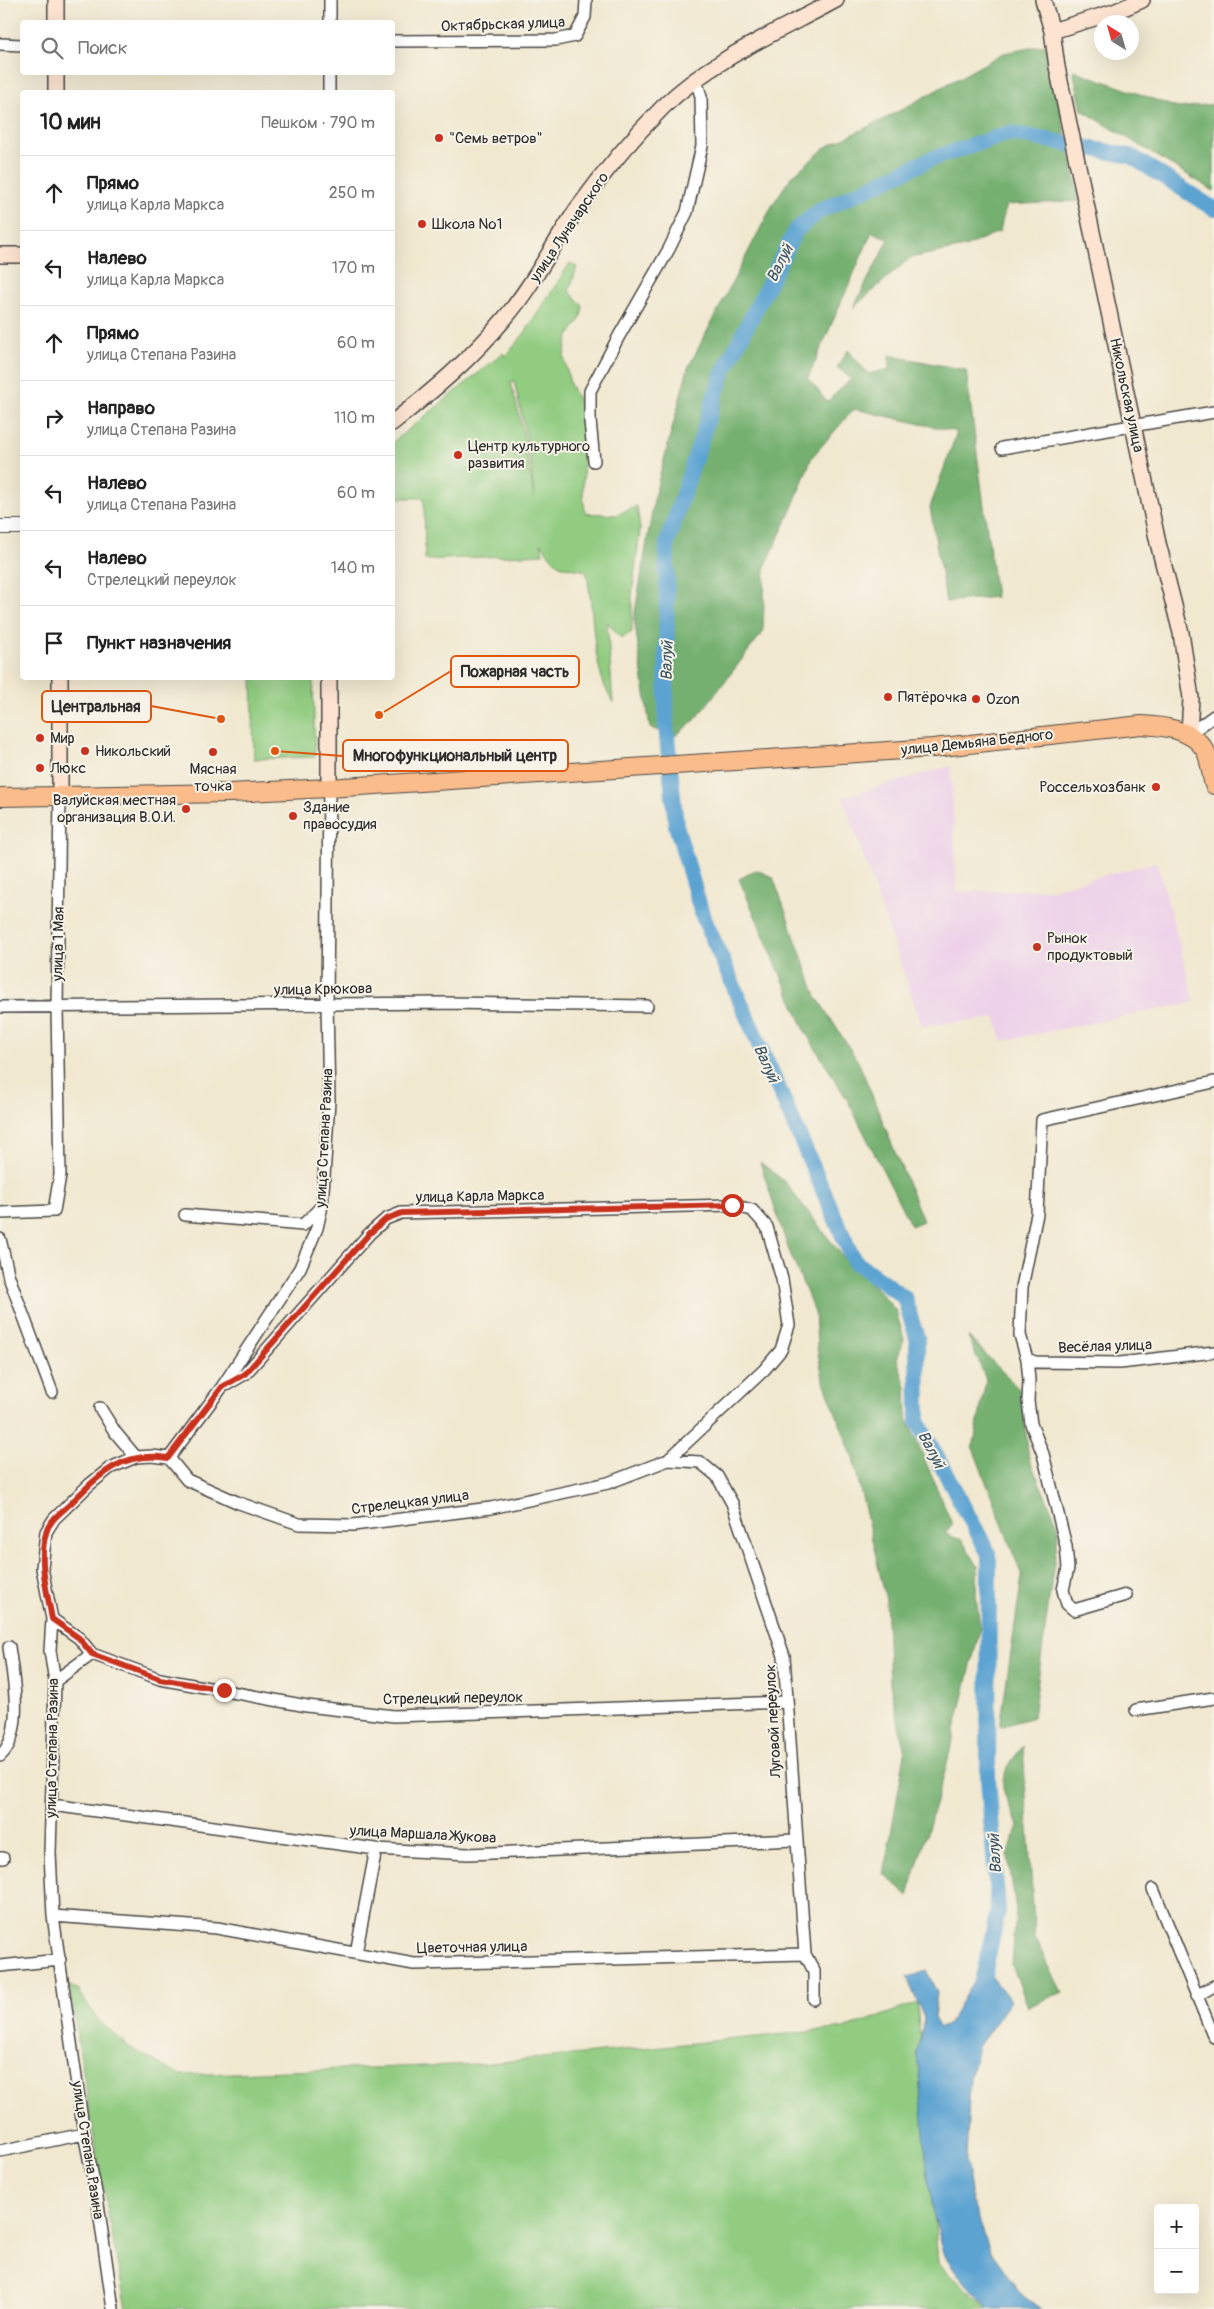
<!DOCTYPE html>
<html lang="ru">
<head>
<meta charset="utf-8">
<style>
  body { margin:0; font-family:Pangolin,sans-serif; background:#f2f2f2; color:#222 }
  .controls { position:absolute; right:15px; bottom:15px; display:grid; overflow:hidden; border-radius:5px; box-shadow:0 5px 20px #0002 }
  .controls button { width:45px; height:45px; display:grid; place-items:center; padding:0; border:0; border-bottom:1px solid #e0e0e0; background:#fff; color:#222; font:25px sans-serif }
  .compass { position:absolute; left:1094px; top:15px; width:45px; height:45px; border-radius:50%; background:#fff; box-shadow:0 5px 20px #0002; rotate:323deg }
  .stop { position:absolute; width:15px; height:15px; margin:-11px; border:4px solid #c8321e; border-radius:50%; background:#fff }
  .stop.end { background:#c8321e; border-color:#fff; box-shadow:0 1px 5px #0008 }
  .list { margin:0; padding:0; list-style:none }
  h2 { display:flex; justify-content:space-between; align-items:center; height:65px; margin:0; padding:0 20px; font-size:21px }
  h2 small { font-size:16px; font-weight:400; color:#767676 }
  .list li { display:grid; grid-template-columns:32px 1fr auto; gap:15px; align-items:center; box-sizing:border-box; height:75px; padding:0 20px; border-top:1px solid #e0e0e0 }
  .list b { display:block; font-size:19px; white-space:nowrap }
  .list p { margin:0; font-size:16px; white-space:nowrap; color:#767676 }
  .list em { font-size:16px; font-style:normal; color:#767676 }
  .icon { flex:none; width:28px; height:28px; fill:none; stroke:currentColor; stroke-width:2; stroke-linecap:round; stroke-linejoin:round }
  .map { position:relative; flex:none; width:1214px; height:2309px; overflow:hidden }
  .search { position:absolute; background:#fff; box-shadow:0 5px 20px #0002; left:20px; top:20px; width:375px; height:55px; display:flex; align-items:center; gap:12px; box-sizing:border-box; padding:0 18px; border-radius:5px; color:#767676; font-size:19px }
  .panel { position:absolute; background:#fff; box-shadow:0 5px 20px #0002; left:20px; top:90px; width:375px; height:590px; border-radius:5px }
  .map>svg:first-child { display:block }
  .built { fill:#edd1e9 }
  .green { fill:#91cc81; stroke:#5e7c56; fill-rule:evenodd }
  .forest { fill:#74b06f; stroke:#506e4d }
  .water { fill:#5ca3d2; stroke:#44677e }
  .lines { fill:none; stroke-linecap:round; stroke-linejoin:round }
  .river { stroke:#5ca3d2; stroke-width:16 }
  .minor-casing { stroke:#494744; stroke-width:14 }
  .tertiary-casing { stroke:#494744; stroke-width:16 }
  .secondary-casing { stroke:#494744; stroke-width:18 }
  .primary-casing { stroke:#494744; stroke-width:20 }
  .minor { stroke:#fff; stroke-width:11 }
  .tertiary { stroke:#fff; stroke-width:14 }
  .secondary { stroke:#fde4d1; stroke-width:15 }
  .primary { stroke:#fabc8b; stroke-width:18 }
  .route { stroke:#c8321e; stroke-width:6 }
  .poi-dot { fill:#c8321e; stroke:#f7f3e8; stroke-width:2 }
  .labels { text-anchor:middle; stroke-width:4; stroke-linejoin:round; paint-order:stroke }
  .street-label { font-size:15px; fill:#2b2b2b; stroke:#f7f3e8 }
  .poi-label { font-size:15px; fill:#2b2b2b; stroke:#f7f3e8; text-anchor:start }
  .water-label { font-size:16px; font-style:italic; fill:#3c5565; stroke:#f7f3e8 }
  .leader { fill:none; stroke:#df570e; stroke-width:2 }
  .callout-dot { fill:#df570e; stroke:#f7f3e8; stroke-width:2 }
  .callout { fill:#f7f3e8; stroke:#df570e; stroke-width:2 }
  .callout-label { font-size:16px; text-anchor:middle; font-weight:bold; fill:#2b2b2b }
</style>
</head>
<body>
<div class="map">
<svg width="1214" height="2309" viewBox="0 0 1214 2309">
  <rect width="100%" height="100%" fill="#f7f3e8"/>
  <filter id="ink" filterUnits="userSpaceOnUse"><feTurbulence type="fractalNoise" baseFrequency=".02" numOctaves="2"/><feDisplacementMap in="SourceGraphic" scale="10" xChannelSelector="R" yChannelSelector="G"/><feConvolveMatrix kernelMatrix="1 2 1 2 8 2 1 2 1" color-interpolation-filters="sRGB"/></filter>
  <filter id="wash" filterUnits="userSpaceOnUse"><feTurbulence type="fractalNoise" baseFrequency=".0096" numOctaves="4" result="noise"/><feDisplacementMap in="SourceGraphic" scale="20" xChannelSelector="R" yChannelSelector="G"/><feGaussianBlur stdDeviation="1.12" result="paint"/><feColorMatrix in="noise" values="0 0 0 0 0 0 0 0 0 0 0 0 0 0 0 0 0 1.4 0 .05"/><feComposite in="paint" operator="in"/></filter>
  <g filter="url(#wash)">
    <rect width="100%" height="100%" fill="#f1e8d0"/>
    <!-- built -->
    <path class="built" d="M951 766 957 892 1052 889 1157 862 1195 1002 1002 1041 996 1018 922 1026 843 797Z"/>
    <!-- green -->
    <path class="green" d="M570 263 577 267 569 291 583 306 581 318 568 337 564 357 570 384 584 410 583 494 585 513 616 515 637 506 640 530 632 594V632L621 638 607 622 613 703C589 662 596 615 586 571 556 565 559 569 541 543L543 554 425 560 424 498H393V442L503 353 505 357 524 334ZM514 381 530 453 534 497 525 440 511 382Z
      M252 678H313L315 757 254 759Z
      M69 1985 79 1991 97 2019 129 2047 179 2075 480 2064 847 2028 917 2003 938 2263 988 2309H126L95 2144Z"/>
    <!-- forest -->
    <path class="forest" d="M1046 45 1080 201 1006 205 1000 231 965 247 910 258 853 308 889 239 872 232 808 378 827 402 851 379 837 367 848 350 868 374 890 369 889 355 966 370 996 597 946 602 930 507 957 432 854 409 812 457 792 508 765 567 763 632 695 720 675 736 650 728 634 618 655 494 688 368 773 204 791 177 826 147 886 118 1004 53Z
      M1073 70 1178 108 1214 104V191L1082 110Z
      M756 870 773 877 816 996 859 1063 923 1221 911 1226 848 1101 806 1033 739 879Z
      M760 1162 784 1181 844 1258 880 1292 896 1311 904 1339 897 1359 906 1387 907 1418 952 1524 945 1534 962 1540 978 1566 976 1594 980 1629 944 1775 908 1896 884 1874 905 1753 890 1684 886 1600 853 1458 823 1379 817 1347 815 1313 788 1248Z
      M968 1336 1021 1391 1029 1459 1059 1527 1033 1717 1000 1727 1022 1576 973 1448 986 1380Z
      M1023 1746 1035 1939 1062 1992 1028 2007 1012 1965 1016 1910 1008 1856 1018 1825C1000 1785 994 1782 1023 1746Z"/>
    <!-- water -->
    <path class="water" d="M980 1962 1011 2001 978 2047 970 2079 966 2160 973 2204 990 2250 1022 2295 1041 2309H988L957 2273 945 2256 934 2217 927 2169 917 2052 924 2018 907 1977 927 1971 937 1993 934 2017 938 2028 949 2023 975 1978Z"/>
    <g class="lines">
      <!-- river -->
      <path class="river" d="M981 1988 998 1910 988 1779 989 1554 918 1422 917 1338 904 1297 854 1261 702 914 676 825 666 727 667 543 722 375 796 230 819 211 931 159 1010 133 1131 156 1214 209"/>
    </g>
  </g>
  <g filter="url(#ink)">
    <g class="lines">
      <defs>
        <path id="minor" d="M330 22V0
          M392 41 556 40 575 36 585 17 586 0
          M0 44 22 45
          M329 92V72
          M1002 448 1214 412
          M594 461 590 421V391L619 336 669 249 687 212 702 146 701 97 696 79
          M1189 734 1214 716
          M0 1007 444 1003 647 1006
          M0 1213 54 1211 60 1175 57 1007 60 796
          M185 1215 303 1225 322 1206
          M0 1239 9 1277 52 1392
          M1027 1359 1035 1362 1120 1363 1214 1352
          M100 1408 115 1432 136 1457
          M169 1458 187 1480 239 1503 299 1524 353 1525 491 1508 608 1483 668 1460 764 1370 781 1350 789 1325 782 1279 767 1227 752 1210 732 1205 401 1213 386 1219 369 1234 245 1374 226 1385
          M668 1460 700 1462 717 1476 732 1503 784 1656 805 1954 814 1971V1999
          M1126 1595 1074 1610 1067 1604 1063 1590 1068 1568 1066 1546 1043 1454 1031 1424 1028 1401 1029 1380 1027 1359 1020 1335 1022 1287 1037 1214 1042 1120 1214 1082
          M52 1619 79 1638 92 1654 160 1679 307 1706 394 1716 786 1702
          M55 1681 92 1654
          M1136 1710 1214 1698
          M0 1756C25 1734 13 1677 9 1647
          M52 1805 376 1849 468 1854 795 1840
          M0 1858H3
          M1153 1889 1214 2037
          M53 1916 217 1928 414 1964 805 1954
          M356 1953 376 1849
          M0 1966 60 1960
          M1196 1996 1214 1986
          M0 2151 84 2134
          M113 2309 97 2197 84 2134 53 1916 50 1853 55 1681 50 1651 52 1619 42 1568 46 1532 54 1519 89 1485 110 1468 136 1457 152 1456 169 1458 222 1387 300 1268 317 1228 322 1206 329 1101 327 1004 329 788"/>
        <path id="tertiary" d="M0 527H22"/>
        <path id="secondary" d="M1043 0 1052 31 1057 67 1158 543 1181 633 1191 698 1189 734
          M56 22V0
          M1052 31 1114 12 1142 0
          M56 72V92
          M0 255H22
          M392 423C433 391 472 358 505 318 534 284 553 244 578 208 604 172 632 138 663 107 711 60 777 32 836 0
          M60 678V796
          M329 678V788"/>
        <path id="primary" d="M0 797 230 793 329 788 933 748 1141 725C1163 726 1192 729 1205 750 1210 759 1211 775 1214 785"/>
      </defs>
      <!-- minor casing -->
      <use href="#minor" class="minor-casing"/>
      <!-- tertiary casing -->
      <use href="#tertiary" class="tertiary-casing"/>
      <!-- secondary casing -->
      <use href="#secondary" class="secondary-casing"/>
      <!-- primary casing -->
      <use href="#primary" class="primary-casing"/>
      <!-- minor -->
      <use href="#minor" class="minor"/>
      <!-- tertiary -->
      <use href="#tertiary" class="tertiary"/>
      <!-- secondary -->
      <use href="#secondary" class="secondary"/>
      <!-- primary -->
      <use href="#primary" class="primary"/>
    </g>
  </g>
  <g class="lines" filter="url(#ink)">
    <!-- route -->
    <path class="route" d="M224 1690 160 1679 92 1654 79 1638 52 1619C47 1591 38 1561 46 1533 49 1520 62 1512 70 1504 101 1473 122 1451 168 1458L222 1387 245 1374 369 1234 386 1219 402 1213 732 1205"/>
  </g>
  <!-- markers -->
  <g class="poi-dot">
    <circle cx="439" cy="138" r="5"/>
    <circle cx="422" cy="224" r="5"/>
    <circle cx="458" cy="455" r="5"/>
    <circle cx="888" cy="697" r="5"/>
    <circle cx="976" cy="699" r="5"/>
    <circle cx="40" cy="738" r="5"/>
    <circle cx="85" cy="751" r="5"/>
    <circle cx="213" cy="752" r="5"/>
    <circle cx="40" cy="768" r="5"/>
    <circle cx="1156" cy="787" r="5"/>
    <circle cx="186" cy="809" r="5"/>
    <circle cx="293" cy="816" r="5"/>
    <circle cx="1037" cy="947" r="5"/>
  </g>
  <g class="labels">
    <!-- street labels -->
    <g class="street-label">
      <text transform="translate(503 24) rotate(-2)" y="5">Октябрьская улица</text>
      <text transform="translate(569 227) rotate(-56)" y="5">улица Луначарского</text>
      <text transform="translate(1127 395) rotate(78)" y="5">Никольская улица</text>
      <text transform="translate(977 742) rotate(-6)" y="5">улица Демьяна Бедного</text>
      <text transform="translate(58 944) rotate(-89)" y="5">улица 1 Мая</text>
      <text transform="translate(323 989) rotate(-1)" y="5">улица Крюкова</text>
      <text transform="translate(324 1138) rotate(-87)" y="5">улица Степана Разина</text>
      <text transform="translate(480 1196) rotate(-1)" y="5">улица Карла Маркса</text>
      <text transform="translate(1105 1346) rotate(-2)" y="5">Весёлая улица</text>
      <text transform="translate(410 1502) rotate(-7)" y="5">Стрелецкая улица</text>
      <text transform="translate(453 1698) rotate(-1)" y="5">Стрелецкий переулок</text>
      <text transform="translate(773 1721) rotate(-93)" y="5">Луговой переулок</text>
      <text transform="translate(52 1748) rotate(-89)" y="5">улица Степана Разина</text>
      <text transform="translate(423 1834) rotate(3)" y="5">улица Маршала Жукова</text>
      <text transform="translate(472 1947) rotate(-1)" y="5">Цветочная улица</text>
      <text transform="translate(88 2150) rotate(81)" y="5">улица Степана Разина</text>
    </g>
    <!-- poi labels -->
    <g class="poi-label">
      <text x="449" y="143">"Семь ветров"</text>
      <text x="432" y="229">Школа №1</text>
      <text x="468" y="451">Центр культурного<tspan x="468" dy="17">развития</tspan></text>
      <text x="898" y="702">Пятёрочка</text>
      <text x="986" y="704">Ozon</text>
      <text x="50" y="743">Мир</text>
      <text x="95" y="756">Никольский</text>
      <text x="50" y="773">Люкс</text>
      <text x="213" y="774" text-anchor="middle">Мясная<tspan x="213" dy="17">точка</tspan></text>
      <text x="1146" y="792" text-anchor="end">Россельхозбанк</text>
      <text x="176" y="805" text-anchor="end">Валуйская местная<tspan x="176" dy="17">организация В.О.И.</tspan></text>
      <text x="303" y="812">Здание<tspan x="303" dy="17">правосудия</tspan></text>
      <text x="1047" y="943">Рынок<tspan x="1047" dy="17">продуктовый</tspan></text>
    </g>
    <!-- water labels -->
    <g class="water-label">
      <text transform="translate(779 263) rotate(-63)" y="6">Валуй</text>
      <text transform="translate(666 661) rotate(-89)" y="6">Валуй</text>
      <text transform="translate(767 1063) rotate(66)" y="6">Валуй</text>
      <text transform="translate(932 1449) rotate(62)" y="6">Валуй</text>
      <text transform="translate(994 1854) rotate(-94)" y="6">Валуй</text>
    </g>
  </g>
  <!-- callouts -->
  <path class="leader" d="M379 715L451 671M221 719L151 706M275 751L343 756"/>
  <g class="callout-dot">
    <circle cx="379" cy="715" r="5"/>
    <circle cx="221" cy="719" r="5"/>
    <circle cx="275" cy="751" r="5"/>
  </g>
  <g class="callout">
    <rect x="451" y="656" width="128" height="31" rx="5"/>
    <rect x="42" y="691" width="109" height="31" rx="5"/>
    <rect x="343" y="740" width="225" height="31" rx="5"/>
  </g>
  <g class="callout-label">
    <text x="515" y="677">Пожарная часть</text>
    <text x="96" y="712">Центральная</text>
    <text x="455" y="761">Многофункциональный центр</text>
  </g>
</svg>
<div class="controls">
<button>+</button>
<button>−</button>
</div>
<svg class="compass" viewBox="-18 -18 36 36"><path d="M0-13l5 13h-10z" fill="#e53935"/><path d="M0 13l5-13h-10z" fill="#767676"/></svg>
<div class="stop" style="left:732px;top:1205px"></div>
<div class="stop end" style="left:224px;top:1690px"></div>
<div class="search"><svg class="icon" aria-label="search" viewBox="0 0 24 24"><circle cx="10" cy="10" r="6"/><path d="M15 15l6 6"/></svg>Поиск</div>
<section class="panel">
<h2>10 мин<small>Пешком · 790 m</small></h2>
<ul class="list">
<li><svg class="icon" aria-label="ahead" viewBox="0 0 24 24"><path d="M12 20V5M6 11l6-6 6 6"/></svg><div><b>Прямо</b><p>улица Карла Маркса</p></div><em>250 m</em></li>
<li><svg class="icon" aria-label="left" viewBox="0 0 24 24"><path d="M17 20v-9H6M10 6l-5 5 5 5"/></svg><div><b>Налево</b><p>улица Карла Маркса</p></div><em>170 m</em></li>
<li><svg class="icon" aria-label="ahead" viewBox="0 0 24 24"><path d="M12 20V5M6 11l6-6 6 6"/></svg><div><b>Прямо</b><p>улица Степана Разина</p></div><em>60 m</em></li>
<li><svg class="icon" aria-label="right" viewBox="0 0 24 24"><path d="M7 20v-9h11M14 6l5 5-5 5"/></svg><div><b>Направо</b><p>улица Степана Разина</p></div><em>110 m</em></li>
<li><svg class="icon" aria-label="left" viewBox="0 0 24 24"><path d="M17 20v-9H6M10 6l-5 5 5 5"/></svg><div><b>Налево</b><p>улица Степана Разина</p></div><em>60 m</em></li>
<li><svg class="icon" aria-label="left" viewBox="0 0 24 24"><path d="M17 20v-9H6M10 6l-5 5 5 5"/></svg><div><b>Налево</b><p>Стрелецкий переулок</p></div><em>140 m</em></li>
<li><svg class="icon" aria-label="arrive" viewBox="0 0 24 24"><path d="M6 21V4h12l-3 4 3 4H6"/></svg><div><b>Пункт назначения</b></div></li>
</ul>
</section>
</div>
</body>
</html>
